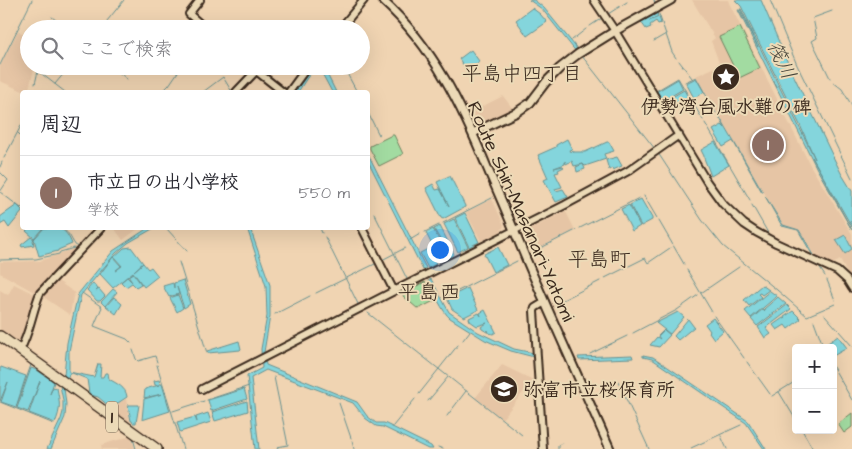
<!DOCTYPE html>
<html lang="ja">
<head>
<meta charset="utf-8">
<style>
  body { margin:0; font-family:"Architects Daughter","Klee One",sans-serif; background:#f2f2f3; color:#2b2b33 }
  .controls { position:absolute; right:15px; bottom:15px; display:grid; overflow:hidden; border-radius:5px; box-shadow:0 5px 20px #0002 }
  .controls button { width:45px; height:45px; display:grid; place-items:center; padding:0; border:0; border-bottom:1px solid #e1e1e2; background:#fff; color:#2b2b33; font:25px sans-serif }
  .you { position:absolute; left:439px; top:249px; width:18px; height:18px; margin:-12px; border:4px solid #fff; border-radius:50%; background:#1a73e8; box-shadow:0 0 0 8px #1a73e833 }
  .badge { display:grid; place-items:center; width:32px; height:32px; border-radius:50%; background:#3b2a1e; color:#fff; font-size:16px; font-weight:700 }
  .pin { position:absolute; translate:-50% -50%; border:2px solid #fff; box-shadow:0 1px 5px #0006 }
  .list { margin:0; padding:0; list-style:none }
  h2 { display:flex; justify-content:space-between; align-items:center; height:65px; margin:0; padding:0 20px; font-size:21px }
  h2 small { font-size:16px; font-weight:400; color:#7c7c81 }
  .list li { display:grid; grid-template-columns:32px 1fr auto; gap:15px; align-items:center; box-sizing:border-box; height:75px; padding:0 20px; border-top:1px solid #e1e1e2 }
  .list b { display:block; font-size:19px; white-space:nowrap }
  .list p { margin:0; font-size:16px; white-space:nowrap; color:#7c7c81 }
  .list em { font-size:16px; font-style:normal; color:#7c7c81 }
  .icon { flex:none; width:28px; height:28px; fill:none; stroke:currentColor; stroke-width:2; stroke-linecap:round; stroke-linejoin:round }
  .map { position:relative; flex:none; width:852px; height:449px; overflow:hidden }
  .search { position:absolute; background:#fff; box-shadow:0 5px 20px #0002; left:20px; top:20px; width:350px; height:55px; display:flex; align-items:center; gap:12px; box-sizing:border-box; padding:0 18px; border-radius:28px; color:#7c7c81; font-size:19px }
  .panel { position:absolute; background:#fff; box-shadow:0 5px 20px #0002; left:20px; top:90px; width:350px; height:140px; border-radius:5px }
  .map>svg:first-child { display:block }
  .built { fill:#e6c5a5 }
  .green { fill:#a2dba1; stroke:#6e8260 }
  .water { fill:#84d5dc; stroke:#679190 }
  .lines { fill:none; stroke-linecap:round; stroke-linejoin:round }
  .stream { stroke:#679190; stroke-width:1 }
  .tertiary-casing { stroke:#3b2a1e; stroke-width:10 }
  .secondary-casing { stroke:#3b2a1e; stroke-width:11 }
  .trunk-casing { stroke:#3b2a1e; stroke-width:12 }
  .tertiary { stroke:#ecdab7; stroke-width:6 }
  .secondary { stroke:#ecdab7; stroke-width:7 }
  .trunk { stroke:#ecdab7; stroke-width:9 }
  .labels { text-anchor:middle; stroke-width:4; stroke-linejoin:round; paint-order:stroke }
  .shield { fill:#ecdab7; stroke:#705f4c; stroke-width:1 }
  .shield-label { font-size:18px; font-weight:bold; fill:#3b2a1e }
  .poi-label { font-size:19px; font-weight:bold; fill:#3b2a1e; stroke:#ecdab7 }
  .street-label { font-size:19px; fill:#3b2a1e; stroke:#ecdab7 }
  .water-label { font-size:20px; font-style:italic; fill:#46443a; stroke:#ecdab7 }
  .neighbourhood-label { font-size:20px; fill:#3b2a1e; stroke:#ecdab7 }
  .quarter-label { font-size:21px; fill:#3b2a1e; stroke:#ecdab7 }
</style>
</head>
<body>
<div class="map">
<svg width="852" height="449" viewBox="0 0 852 449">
  <rect width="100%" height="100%" fill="#f0d4b2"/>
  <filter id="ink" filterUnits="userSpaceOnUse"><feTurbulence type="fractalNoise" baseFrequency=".02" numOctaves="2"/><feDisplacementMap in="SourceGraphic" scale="10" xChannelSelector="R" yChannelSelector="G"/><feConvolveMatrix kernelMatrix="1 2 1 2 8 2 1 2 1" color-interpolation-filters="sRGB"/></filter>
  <g filter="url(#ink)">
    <!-- built -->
    <path class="built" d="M692 0H728L729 3 810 165 852 234V282L840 260 833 264 816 257 799 230 783 225 696 76 720 65 711 41 715 38Z
      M18 31 29 37V66H35L28 92H25L0 81V66Z
      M503 96 513 109 511 111 482 125 475 122 471 112Z
      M492 199 504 225 501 232 481 241 466 212Z
      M564 212H566L575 230 532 252 526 237 529 230Z
      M114 228H139L123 240Z
      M75 248 78 250 39 291 36 293 0 273V262L40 261Z
      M55 279 75 293 73 297 70 315 42 296 43 292Z
      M14 284 34 294 35 297 23 339 18 343 0 330V290L8 295Z
      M502 365 533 380 502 419 475 398Z
      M126 399 130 423 108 408 109 406 117 404Z
      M131 436 135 449H102L101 445Z"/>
    <!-- green -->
    <path class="green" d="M740 27 760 68 739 78 719 37Z
      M392 135H394L403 154 379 166 370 149V146Z
      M425 282 434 301 418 309 403 296 404 292Z
      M852 413V427L844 433 838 424Z"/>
    <!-- water -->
    <path class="water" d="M529 0H534L544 8 579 51 577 53 542 9Z
      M735 0H761L791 70 841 173 852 191V222L850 220 852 224V227L812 157 852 230 817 169 738 10H739L758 47 740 9H741L815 159 800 125 741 6Z
      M532 8 540 14 547 22 527 36 516 20Z
      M657 13 658 16 649 21 659 17 661 23 658 24 656 21 650 25 651 27 646 29 641 22Z
      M471 50 479 61 478 63 467 70 459 59Z
      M313 66H317L307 78 298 92H294L304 77Z
      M318 66H323L336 92H332Z
      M696 78 704 92 694 98 686 83Z
      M678 79 683 89 661 102 656 92Z
      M684 90 690 100 668 113 662 103Z
      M719 116 763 192H762L733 141 723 147 713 130 722 125 725 128Z
      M567 139 572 149 569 150 570 152 573 150 574 152H585L607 142H609L614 151 604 154 606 159 585 166 583 164 585 169 577 172 576 167 583 164 574 166 572 161 566 164 565 161V164L554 168 563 166 564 167 558 170 559 172 555 173 562 187 555 189 556 191 563 189 568 197 556 202 544 180 548 178 538 155 556 147V145Z
      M715 142 729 165 711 176 704 158V156L701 150Z
      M368 154 426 268 423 270 368 161Z
      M617 157 622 166 613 170 612 168 609 170 606 160Z
      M449 176H450L465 206V207L443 219 441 218 426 188 433 184 436 190 440 189 449 206 437 182Z
      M765 196 783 225 799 230 814 255 813 256 798 230 782 226Z
      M641 199 652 218V220L641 226 630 205Z
      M17 205 22 210V212L9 228 5 222 0 225V217Z
      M629 205 640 226 632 231 621 209Z
      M465 213 479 242 469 247 455 218Z
      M454 219 468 247 458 252 444 224Z
      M440 226 454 254 450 257 434 229Z
      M29 228H43L34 238 26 231Z
      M44 228C60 226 66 229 72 244L58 250V251L39 256 34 239 33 240 34 245 22 247 21 245 31 237 34 239Z
      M148 228H154L128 243 116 253 81 295 69 351V372L94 377 98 364H101L100 377H103L105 373H108L109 379C117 384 126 387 127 397L115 405 109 406 98 397 91 395 89 393 87 379 72 373 69 374 64 388 66 404 65 417 51 449H47L61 419 63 412V400L60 386 64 375 67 343 78 294 113 251Z
      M247 228H250L270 285V316L264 352 266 365 357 402 367 416 376 423H384L431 446 433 449H428L383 427 376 426 365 418 353 403 266 370 251 378 259 449H255L247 376 262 368 261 349 267 316 266 286Z
      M433 229 449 258 440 261 426 233Z
      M845 235 852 249 845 254 836 240Z
      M131 247 143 263 134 271 143 263 148 269 151 267 158 276 144 287 133 272 113 288 100 274 113 257 121 266 115 271 122 266 114 257 124 248Z
      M498 247 507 265 493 272 484 254Z
      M428 249 431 254 430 255H431L436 264 428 268 420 253Z
      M133 273 141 284 136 287 132 283 126 287 121 282 127 277 132 282 128 276Z
      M431 279 449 312 478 332 514 349 534 353V357L511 351 485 340 450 318C443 313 433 290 428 281Z
      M183 280 190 304 184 308 177 287 179 294 169 297 163 286 173 283 174 288V283Z
      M93 283 98 289 96 291 99 289 105 296 100 301H97L87 290Z
      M762 285 769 290 762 295 760 293 758 294 761 297 749 306 744 300Z
      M468 288 478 310 464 317 452 309 447 298Z
      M113 289 117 292 105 306 101 302Z
      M770 291 777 296 751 318 745 311Z
      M178 295 183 308 177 312 170 298Z
      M114 297 122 304 116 314 106 306Z
      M778 297 786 304 757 326 751 319 763 309 765 312 764 309Z
      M787 305 791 309 766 328 771 334 765 338 758 327Z
      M485 310 496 332 493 334 489 333 488 330 487 332 482 329 481 327 487 323 477 326 470 321 469 318 479 313 481 316 480 313Z
      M793 311 801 319 788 329 785 325 777 330 773 325 783 318 785 319 784 317Z
      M678 312 684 317 670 334 656 323Z
      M713 318 723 331 714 339 709 332 710 331 705 324Z
      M688 319 694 327 678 340 674 336Z
      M664 330 670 335 659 347 650 345 657 337 660 339 658 336Z
      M838 336 847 348 833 356V348H827L825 345Z
      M239 341 241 349 240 350 208 353 207 351Z
      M632 355 633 358 579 360 578 357Z
      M643 355 653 357 748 421 766 449H764L746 423 652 359 643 357Z
      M1 367 26 376 16 407 1 402 8 382 0 401V369Z
      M31 368 37 370 54 382 50 394 53 387 57 388C60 403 61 409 55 423L29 413 40 381 28 412 17 408Z
      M159 380 160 384H162L170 411 142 420 144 399 162 394 144 398 145 389 159 385H155L154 381Z
      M244 389 247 399 211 411 208 400Z
      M247 401 248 411 215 421 212 412Z
      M128 405H139L136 423H133L132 421H131Z
      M208 413 211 422 180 432 177 422 195 417 197 422 196 417Z"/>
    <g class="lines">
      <!-- stream -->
      <path class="stream" d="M654 0 655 4
        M770 0 797 65 852 178
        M608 14 627 2
        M659 14 672 52 676 58
        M52 17 67 29
        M107 21 124 0
        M590 26 602 18
        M100 29 103 26
        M572 40 586 29
        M654 41 666 34
        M582 56 655 149
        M679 61 692 78
        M0 65 32 0
        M111 66 127 79
        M343 66 357 92
        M69 67V66
        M830 78 812 41 817 38 813 18 832 11
        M685 82 696 77 716 113
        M833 82 842 89 852 106
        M35 84 38 71 65 92
        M55 84 66 71
        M656 91 678 78 703 120
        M33 92V91
        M162 92 169 85 182 66
        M203 92 223 77 232 92
        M368 113 379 135
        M705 123 750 200
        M18 133 22 137
        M658 153 702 220 723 246 777 290 807 316 835 304
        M4 158 22 124
        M0 167 2 162
        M0 172 8 180 0 192 21 208 22 207
        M644 196 657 218
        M752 205 768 233
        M374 213 407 279
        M659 221 684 264
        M443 223 492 198
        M61 228C73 235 69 239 78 248
        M166 228 187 251
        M320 228 322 233
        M580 228 639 198
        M425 232 439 225
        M325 237 358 304
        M410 240 420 234
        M535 251 576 230
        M0 260 36 259 59 254 60 252 74 248
        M382 260 405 248
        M179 262 207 353
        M819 267 825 276
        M687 270 712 312
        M605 278 645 258 648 263 670 248
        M827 280 835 300
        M82 293 102 307 94 326 127 339 131 343
        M316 293 375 264
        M701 293 739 267
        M446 297 517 261
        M555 304 600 281
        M368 313 522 435
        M275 314 310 296
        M825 315 852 346
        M714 316 744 358
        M814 321 824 348
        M633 333 677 310 698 295
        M463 340 470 331
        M133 350 136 359 138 361 155 356 157 362
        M590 354 627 336
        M747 362 770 394
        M157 365 183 449
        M833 367 852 400
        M274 377 288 445 277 447 278 449
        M618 381 649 449
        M779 392 796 420
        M419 394 458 345
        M772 396 796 381
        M207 400 249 386
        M428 401 448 377
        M0 402 54 424
        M339 403 351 438
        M16 408 31 365
        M173 411 204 401
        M447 416 466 391
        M393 426 415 399
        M802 430 813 449
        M721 436 727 449
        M133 438 136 449
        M352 441 354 449
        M438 447 443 449
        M691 448 741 425
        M558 449V445L562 443"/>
      <defs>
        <path id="tertiary" d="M200 0 189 14 206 29
          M594 0 615 31 707 182 723 204 744 224 756 232 776 243 837 271 847 280 852 288
          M340 29 364 0
          M250 66 283 92
          M236 92 256 71
          M289 92 308 66
          M362 228 394 291
          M20 350C30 333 32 312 40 293L101 228
          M202 389 394 291 565 205 628 171 679 135
          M543 449 534 311 535 308 545 302"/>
        <path id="secondary" d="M382 0C435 48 462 107 489 172 502 201 514 230 526 259 553 322 582 385 610 449
          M473 133 517 112 530 103 546 82 560 68 578 54 615 31 671 0"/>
        <path id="trunk" d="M0 336 157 449"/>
      </defs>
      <!-- tertiary casing -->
      <use href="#tertiary" class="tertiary-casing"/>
      <!-- secondary casing -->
      <use href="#secondary" class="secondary-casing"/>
      <!-- trunk casing -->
      <use href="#trunk" class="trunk-casing"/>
      <!-- tertiary -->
      <use href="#tertiary" class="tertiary"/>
      <!-- secondary -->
      <use href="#secondary" class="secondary"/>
      <!-- trunk -->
      <use href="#trunk" class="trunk"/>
    </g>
  </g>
  <!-- icons -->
  <defs>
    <symbol id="sight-disc" viewBox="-11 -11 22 22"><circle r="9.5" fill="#3b2a1e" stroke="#ecdab7"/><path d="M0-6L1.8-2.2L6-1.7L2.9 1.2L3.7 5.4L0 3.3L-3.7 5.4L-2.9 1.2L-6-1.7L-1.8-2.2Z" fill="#fff"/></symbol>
    <symbol id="school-disc" viewBox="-11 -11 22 22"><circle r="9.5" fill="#3b2a1e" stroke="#ecdab7"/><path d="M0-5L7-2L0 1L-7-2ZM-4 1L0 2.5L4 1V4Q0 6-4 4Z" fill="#fff"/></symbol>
  </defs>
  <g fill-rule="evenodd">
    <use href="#sight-disc" x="710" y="61" width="32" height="32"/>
    <use href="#school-disc" x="488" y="373" width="32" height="32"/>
  </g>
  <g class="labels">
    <!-- shield labels -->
    <rect class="shield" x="106" y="401.5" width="12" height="31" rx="4"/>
    <g class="shield-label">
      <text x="112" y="423">1</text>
    </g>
    <!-- poi labels -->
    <g class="poi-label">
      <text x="726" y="113">伊勢湾台風水難の碑</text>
      <text x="523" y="396" text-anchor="start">弥富市立桜保育所</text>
    </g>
    <!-- street labels -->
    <g class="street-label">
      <text transform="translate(522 211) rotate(66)" y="7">Route Shin-Masanari-Yatomi</text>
    </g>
    <!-- water labels -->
    <g class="water-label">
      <text transform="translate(782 60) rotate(64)" y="7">筏川</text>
    </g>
    <!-- neighbourhood labels -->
    <g class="neighbourhood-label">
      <text x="522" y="80">平島中四丁目</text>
    </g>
    <!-- quarter labels -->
    <g class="quarter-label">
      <text x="599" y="266">平島町</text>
      <text x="429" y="299">平島西</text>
    </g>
  </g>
</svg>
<div class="controls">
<button>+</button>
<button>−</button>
</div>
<div class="you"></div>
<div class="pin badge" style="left:768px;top:145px;background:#8d6e63">1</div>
<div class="search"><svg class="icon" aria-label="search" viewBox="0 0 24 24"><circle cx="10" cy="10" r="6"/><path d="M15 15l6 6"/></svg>ここで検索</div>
<section class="panel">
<h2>周辺<small></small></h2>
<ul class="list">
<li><span class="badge" style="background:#8d6e63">1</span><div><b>市立日の出小学校</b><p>学校</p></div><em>550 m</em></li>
</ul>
</section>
</div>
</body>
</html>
